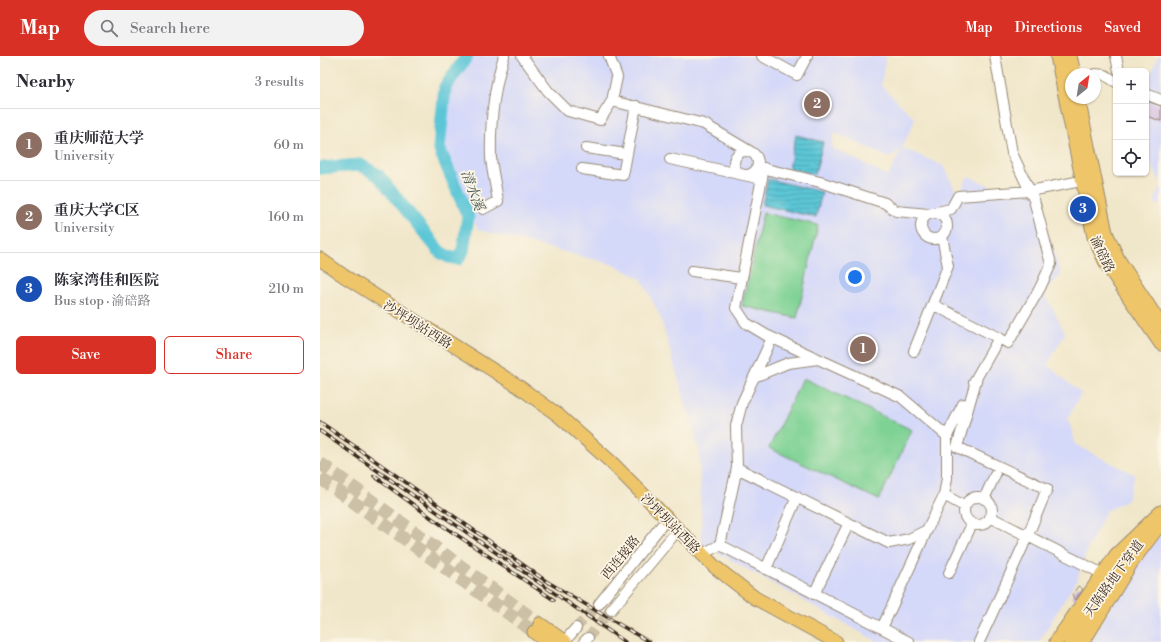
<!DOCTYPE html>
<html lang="en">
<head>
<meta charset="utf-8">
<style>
  body { margin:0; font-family:"Libre Bodoni","Noto Serif SC",serif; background:#f2f2f3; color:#2b2b33 }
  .controls { position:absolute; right:12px; top:12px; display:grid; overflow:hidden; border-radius:6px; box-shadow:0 1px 3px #0004 }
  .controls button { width:36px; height:36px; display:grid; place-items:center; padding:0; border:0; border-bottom:1px solid #e1e1e2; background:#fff; color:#2b2b33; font:20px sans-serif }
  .compass { position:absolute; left:745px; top:12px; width:36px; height:36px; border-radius:50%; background:#fff; box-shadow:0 1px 3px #0004; rotate:30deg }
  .you { position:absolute; left:535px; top:221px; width:14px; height:14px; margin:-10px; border:3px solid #fff; border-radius:50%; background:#1a73e8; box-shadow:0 0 0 6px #1a73e833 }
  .badge { display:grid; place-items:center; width:26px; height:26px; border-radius:50%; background:#d93025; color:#fff; font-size:13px; font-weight:700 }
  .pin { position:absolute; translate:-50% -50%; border:2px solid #fff; box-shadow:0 1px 4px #0006 }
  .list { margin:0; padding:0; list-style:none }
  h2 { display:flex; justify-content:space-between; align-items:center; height:52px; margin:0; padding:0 16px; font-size:17px }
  h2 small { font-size:13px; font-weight:400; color:#7c7c81 }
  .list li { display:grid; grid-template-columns:26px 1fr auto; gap:12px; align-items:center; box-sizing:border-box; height:72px; padding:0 16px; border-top:1px solid #e1e1e2 }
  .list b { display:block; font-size:15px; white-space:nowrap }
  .list p { margin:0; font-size:13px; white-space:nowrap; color:#7c7c81 }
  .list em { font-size:13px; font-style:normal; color:#7c7c81 }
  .actions { display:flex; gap:8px; padding:12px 16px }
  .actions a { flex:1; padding:9px 0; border:1px solid #d93025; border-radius:6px; text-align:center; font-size:14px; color:#d93025 }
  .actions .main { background:#d93025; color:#fff }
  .icon { flex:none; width:22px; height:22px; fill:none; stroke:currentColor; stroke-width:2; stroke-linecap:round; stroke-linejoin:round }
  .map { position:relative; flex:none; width:841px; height:586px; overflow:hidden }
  header { display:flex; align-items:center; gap:24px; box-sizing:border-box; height:56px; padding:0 20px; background:#d93025; color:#fff }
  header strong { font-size:19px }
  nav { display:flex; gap:22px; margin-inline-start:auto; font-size:14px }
  .search { width:280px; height:36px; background:#f2f2f3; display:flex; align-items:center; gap:10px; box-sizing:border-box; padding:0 14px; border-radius:22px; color:#7c7c81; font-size:15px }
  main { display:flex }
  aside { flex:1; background:#fff }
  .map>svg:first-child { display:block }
  .built { fill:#d4d8f9; fill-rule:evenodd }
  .grass { fill:#7ed294; stroke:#5c7e59 }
  .water { fill:url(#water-rules); stroke:#4c787a }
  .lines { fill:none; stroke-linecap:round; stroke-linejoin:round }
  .river { stroke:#5cc6d7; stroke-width:13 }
  .building { fill:#c8ade2 }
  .minor-tunnel { stroke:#ccc0a7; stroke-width:10; stroke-dasharray:10 5; stroke-linecap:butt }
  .major-tunnel { stroke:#ccc0a7; stroke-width:13; stroke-dasharray:13 6; stroke-linecap:butt }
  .minor-casing { stroke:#968874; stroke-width:12 }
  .major-casing { stroke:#968874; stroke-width:15 }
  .minor { stroke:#fff; stroke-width:10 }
  .major { stroke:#eec569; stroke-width:13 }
  .rail-casing { stroke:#3b2a1e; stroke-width:3.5 }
  .rail { stroke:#fcf5e5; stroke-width:2; stroke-dasharray:6; stroke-linecap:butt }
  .labels { text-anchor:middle; stroke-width:3.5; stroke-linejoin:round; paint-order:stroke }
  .street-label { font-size:13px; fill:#3b2a1e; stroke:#fcf5e5 }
  .water-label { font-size:14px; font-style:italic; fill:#455956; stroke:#fcf5e5 }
</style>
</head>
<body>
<header>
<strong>Map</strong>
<div class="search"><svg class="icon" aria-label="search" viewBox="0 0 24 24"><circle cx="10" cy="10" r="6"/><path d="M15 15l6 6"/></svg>Search here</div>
<nav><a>Map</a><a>Directions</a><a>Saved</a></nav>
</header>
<main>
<aside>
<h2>Nearby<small>3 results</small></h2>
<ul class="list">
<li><span class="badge" style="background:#8d6e63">1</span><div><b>重庆师范大学</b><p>University</p></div><em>60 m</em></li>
<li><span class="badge" style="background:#8d6e63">2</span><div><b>重庆大学C区</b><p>University</p></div><em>160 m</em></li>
<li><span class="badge" style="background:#1a4fb4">3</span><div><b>陈家湾佳和医院</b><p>Bus stop · 渝碚路</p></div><em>210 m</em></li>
</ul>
<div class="actions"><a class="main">Save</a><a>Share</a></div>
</aside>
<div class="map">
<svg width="841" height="586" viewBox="0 0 841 586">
  <defs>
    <pattern id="water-rules" width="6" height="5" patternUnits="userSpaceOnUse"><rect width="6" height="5" fill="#5cc6d7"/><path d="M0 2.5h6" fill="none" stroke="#4da1ae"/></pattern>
  </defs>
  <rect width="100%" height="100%" fill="#fcf5e5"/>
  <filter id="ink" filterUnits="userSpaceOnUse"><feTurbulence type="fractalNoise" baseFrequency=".025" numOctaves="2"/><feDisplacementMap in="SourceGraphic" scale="8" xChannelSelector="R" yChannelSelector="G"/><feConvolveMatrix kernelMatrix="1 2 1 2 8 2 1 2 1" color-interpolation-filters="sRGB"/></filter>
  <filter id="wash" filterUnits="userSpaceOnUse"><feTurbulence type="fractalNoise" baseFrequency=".012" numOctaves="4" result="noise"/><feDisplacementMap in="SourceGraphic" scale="16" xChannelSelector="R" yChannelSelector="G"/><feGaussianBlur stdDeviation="0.9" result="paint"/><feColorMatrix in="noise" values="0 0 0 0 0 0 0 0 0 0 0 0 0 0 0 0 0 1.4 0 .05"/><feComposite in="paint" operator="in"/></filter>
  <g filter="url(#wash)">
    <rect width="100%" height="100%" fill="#f0e6c9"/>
    <!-- built -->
    <path class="built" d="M154 0H566L561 29 595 63 582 92 624 110 638 140 648 120 675 132 713 127 741 219 724 236 745 277 727 309 761 337 748 362 756 389 815 419 807 444 786 455 768 492 757 523 719 586H558L382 488 379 394 340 260 322 224 295 209 158 174 124 92 130 33ZM514 76 569 102 581 93 568 120 512 91Z
      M838 0H841V128L826 97V31Z
      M841 128V149L834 147Z
      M841 479V586H770L816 510Z"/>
    <!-- grass -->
    <path class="grass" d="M443 157 498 169 477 262 422 250Z
      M483 322 592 374 559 444 449 392Z"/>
    <!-- water -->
    <path class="water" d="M476 79 503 86 495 118 469 112Z
      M448 123 502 136 496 161 442 149Z"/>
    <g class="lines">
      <!-- river -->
      <path class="river" d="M0 112 40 109 58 119 120 196 129 201 138 203 143 195 148 160 119 92 125 31 147 0"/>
    </g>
    <g id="blocks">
      <!-- building -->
      <path class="building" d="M826 45 841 50V65L826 60Z
        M758 530 763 533 755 544 752 539Z"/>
    </g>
  </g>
  <g filter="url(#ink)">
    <use href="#blocks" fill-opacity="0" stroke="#968874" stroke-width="1"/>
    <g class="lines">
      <!-- minor-tunnel -->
      <path class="minor-tunnel" d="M256 572 279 548
        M268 582 291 554"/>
      <!-- major-tunnel -->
      <path class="major-tunnel" d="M0 407 220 568
        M0 422 214 576"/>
      <defs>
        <path id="minor" d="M202 0 228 35 248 55 280 64 292 45
          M289 0 297 21 292 45 384 68 431 96
          M442 0 477 19 487 0
          M675 0 692 97 714 144 731 208 720 232 688 287 679 282
          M796 0 799 15
          M775 18 785 19 796 26
          M826 38 841 44
          M266 92 306 98
          M414 107a12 12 0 1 1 24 0a12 12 0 1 1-24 0Z
          M350 103 442 123
          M438 111 500 126 565 147 576 155 608 158 631 153 638 140 710 135 761 125
          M444 112 416 252 426 267 446 279 581 341 627 380V422L624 439 644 450
          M262 113 303 119 316 50
          M163 153 178 145C176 130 172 116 171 101 170 67 174 32 184 0
          M601 170a13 13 0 1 1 26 0a13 13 0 1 1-26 0Z
          M372 215 421 222
          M614 249 679 282 654 326
          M452 282 422 347 416 370 417 412 569 487 589 483 607 474 624 439
          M594 295 628 210 622 181
          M434 321 468 307 498 303
          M657 321 637 391 727 433 708 479 659 586
          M627 380 643 348
          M417 412 400 489 589 586
          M644 455a14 14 0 1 1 28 0a14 14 0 1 1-28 0Z
          M664 443 675 419
          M670 461 781 517
          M382 498 400 489
          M446 513 477 441
          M629 517 652 468
          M494 538 529 467
          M279 548 341 470
          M291 554 352 481
          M562 572 607 474
          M245 585 256 572
          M264 586 268 582"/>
        <path id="major" d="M737 0 774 181 787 209 841 288
          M750 0 754 18
          M758 42 786 177 798 203 841 269
          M0 203 24 220 198 330 238 359 291 406 395 511 435 542 516 586
          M220 568 245 586
          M214 576 227 586
          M736 586 796 499 841 456
          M750 586 790 522 812 494
          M763 586 811 507 841 467"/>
      </defs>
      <!-- minor casing -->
      <use href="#minor" class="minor-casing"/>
      <!-- major casing -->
      <use href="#major" class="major-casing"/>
      <!-- minor -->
      <use href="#minor" class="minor"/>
      <!-- major -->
      <use href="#major" class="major"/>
      <defs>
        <path id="rail" d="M0 366 226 525 329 586
          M0 375 305 586
          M54 420 113 463 234 544"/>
      </defs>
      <!-- rail casing -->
      <use href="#rail" class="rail-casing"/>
      <!-- rail -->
      <use href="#rail" class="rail"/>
    </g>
  </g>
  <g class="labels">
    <!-- street labels -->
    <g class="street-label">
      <text transform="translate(783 198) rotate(65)" y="5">渝碚路</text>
      <text transform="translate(98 268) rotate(32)" y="5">沙坪坝站西路</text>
      <text transform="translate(351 467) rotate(45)" y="5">沙坪坝站西路</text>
      <text transform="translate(300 501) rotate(-51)" y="5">西连接路</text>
      <text transform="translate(793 522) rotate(-54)" y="5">天陈路地下穿道</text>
    </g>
    <!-- water labels -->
    <g class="water-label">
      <text transform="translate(153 134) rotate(70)" y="5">清水溪</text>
    </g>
  </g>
</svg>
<div class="controls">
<button>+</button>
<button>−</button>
<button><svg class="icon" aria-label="locate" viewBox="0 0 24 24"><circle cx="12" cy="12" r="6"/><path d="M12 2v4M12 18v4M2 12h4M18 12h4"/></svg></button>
</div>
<svg class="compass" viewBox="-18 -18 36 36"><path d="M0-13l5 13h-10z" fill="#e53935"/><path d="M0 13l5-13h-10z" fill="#7c7c81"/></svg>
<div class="you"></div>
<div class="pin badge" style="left:543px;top:293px;background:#8d6e63">1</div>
<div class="pin badge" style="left:497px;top:48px;background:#8d6e63">2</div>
<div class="pin badge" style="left:763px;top:153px;background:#1a4fb4">3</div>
</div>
</main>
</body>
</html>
